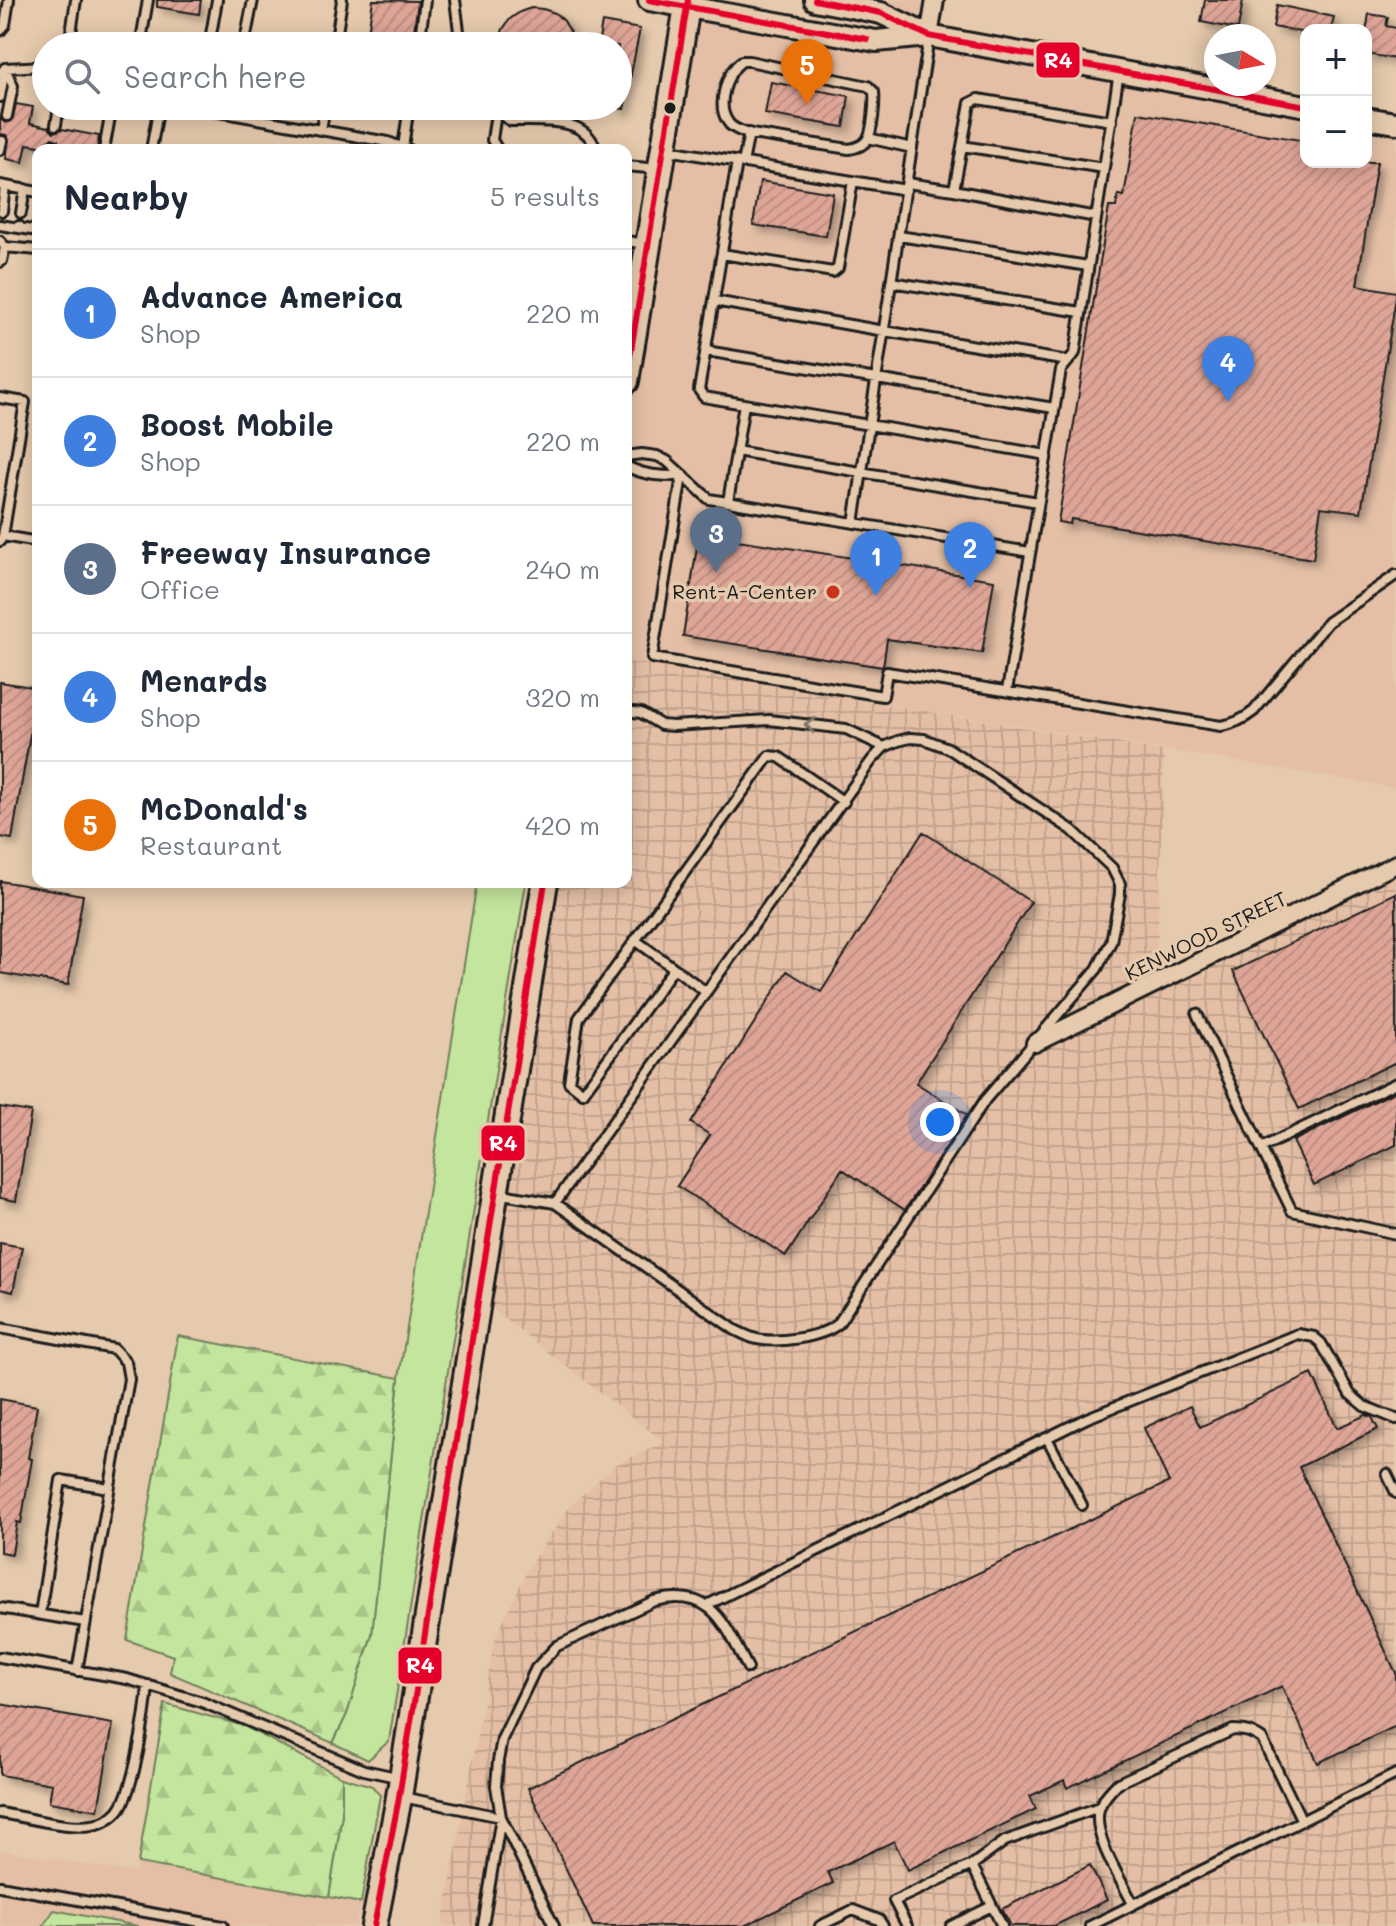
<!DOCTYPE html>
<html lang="en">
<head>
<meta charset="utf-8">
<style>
  body { margin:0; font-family:Mali,sans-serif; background:#f2f2f3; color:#1f2937 }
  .controls { position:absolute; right:24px; top:24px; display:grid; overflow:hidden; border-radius:16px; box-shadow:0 4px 20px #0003 }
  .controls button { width:72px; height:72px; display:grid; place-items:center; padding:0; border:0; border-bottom:2px solid #e0e1e3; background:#fff; color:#1f2937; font:40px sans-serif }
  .compass { position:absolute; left:1204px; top:24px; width:72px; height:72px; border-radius:50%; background:#fff; box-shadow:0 4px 20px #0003; rotate:100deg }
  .you { position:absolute; left:940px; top:1122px; width:28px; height:28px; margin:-20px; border:6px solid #fff; border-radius:50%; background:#1a73e8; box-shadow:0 0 0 12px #1a73e833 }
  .badge { display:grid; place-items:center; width:52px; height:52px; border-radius:50%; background:#d93025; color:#fff; font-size:26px; font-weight:700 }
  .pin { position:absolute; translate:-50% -66px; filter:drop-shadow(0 2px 4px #0008) }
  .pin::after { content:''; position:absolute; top:42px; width:28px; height:24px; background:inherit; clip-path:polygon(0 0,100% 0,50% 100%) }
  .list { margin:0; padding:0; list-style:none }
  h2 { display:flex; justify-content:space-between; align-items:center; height:104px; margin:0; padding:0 32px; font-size:34px }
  h2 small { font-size:26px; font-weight:400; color:#747a83 }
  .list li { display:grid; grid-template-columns:52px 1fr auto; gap:24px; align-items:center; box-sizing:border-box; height:128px; padding:0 32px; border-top:2px solid #e0e1e3 }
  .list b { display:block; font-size:30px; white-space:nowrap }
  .list p { margin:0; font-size:26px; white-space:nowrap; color:#747a83 }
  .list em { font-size:26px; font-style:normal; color:#747a83 }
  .icon { flex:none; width:44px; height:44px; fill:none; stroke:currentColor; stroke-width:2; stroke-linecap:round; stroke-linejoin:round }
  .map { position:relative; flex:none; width:1396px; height:1926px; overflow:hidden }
  .search { position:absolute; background:#fff; box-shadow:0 4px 20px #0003; left:32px; top:32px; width:600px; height:88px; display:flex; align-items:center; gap:20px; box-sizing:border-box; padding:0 28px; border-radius:44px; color:#747a83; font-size:30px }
  .panel { position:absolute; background:#fff; box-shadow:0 4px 20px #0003; left:32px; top:144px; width:600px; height:744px; border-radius:16px }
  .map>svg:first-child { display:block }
  .built { fill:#e4bfa6 }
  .industrial { fill:url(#industrial-grid) }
  .green { fill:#c4e59d; stroke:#70805c; stroke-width:2 }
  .forest { fill:url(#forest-firs); stroke:#70805c; stroke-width:2 }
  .building { fill:url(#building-hatch); stroke:#1c1c1c; stroke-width:2; filter:url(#shadow) }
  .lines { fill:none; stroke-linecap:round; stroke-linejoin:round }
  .service-casing { stroke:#1c1c1c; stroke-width:14 }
  .minor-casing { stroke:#1c1c1c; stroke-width:22 }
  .tertiary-casing { stroke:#1c1c1c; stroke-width:26 }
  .secondary-casing { stroke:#1c1c1c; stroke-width:30 }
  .service { stroke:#e6caad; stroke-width:8 }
  .minor { stroke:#e6caad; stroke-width:16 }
  .tertiary { stroke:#e6caad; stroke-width:20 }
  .secondary { stroke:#e6caad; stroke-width:24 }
  .bus-1-casing { stroke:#e6caad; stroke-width:12 }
  .bus-1 { stroke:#e4002b; stroke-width:6 }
  .oneway { stroke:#817364 }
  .bus-dot { fill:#1c1c1c; stroke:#e6caad; stroke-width:3 }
  .poi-dot { fill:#c8321e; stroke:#e6caad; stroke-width:3 }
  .labels { text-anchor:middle; stroke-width:7; stroke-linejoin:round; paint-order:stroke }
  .poi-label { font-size:20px; fill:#1c1c1c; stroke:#e6caad; text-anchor:end }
  .street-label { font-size:20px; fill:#1c1c1c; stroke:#e6caad }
  .line-badge { stroke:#e6caad; stroke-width:3 }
  .badge-label { font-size:22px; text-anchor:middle; font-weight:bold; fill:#fff }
</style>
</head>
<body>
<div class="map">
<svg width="1396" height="1926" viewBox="0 0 1396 1926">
  <defs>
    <pattern id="industrial-grid" width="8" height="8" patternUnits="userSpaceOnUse" patternTransform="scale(2)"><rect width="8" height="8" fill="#e4bfa6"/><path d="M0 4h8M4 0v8" fill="none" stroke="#c3a48e"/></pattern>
    <pattern id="forest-firs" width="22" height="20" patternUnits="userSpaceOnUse" patternTransform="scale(2)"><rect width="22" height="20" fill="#c4e59d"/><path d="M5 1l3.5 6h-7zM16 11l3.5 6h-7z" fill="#a8c487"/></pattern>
    <pattern id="building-hatch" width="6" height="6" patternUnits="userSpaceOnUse" patternTransform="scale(2)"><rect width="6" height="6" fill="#dea597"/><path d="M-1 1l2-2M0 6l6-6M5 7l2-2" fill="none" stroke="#be8d82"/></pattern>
    <filter id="shadow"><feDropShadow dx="5.5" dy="5.5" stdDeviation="4" flood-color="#0004"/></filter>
  </defs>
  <rect width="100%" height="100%" fill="#e6caad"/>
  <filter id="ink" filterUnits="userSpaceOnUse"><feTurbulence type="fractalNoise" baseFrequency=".0125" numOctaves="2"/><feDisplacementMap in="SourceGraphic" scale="16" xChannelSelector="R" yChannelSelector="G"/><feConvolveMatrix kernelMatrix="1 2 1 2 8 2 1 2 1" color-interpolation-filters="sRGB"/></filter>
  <g filter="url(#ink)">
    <!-- built -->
    <path class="built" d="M843 0H931L927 29Z
      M691 12 933 42 1306 111V162H1366V122L1396 128V788L626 661V404Z
      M0 1850 135 1873 138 1863 361 1903 356 1926H0Z"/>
    <!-- industrial -->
    <path class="industrial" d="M626 661 1164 751 1156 988 1396 872V1926H442L495 1638 531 1563 571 1505 615 1465 664 1442 487 1305 550 882H626Z"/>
    <!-- green -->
    <path class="green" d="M477 882H526L389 1741 368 1760 333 1743 347 1714 372 1634 399 1378Z
      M342 1777 372 1786 380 1795 361 1903 329 1897 342 1814Z"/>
    <!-- forest -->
    <path class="forest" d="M178 1336 399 1378 372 1634 347 1714 333 1743 170 1673 173 1656 127 1640Z
      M165 1704 244 1726 342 1777V1814L329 1897 138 1863Z
      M54 1910 138 1926H43Z"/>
    <!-- building -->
    <path class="building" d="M157 0H201L199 14 157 7Z
      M373 0 418 1 412 46H366Z
      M1205 0H1243L1238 29 1201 22Z
      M1277 5 1334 17 1331 30H1306V33L1273 27Z
      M531 8 543 9 555 13 564 21 570 31 573 46H498L503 29 510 19 520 12Z
      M1369 14 1388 17 1386 26 1396 28V59L1366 54 1370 33 1366 32Z
      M602 22 640 29 624 109 618 108V46H598Z
      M771 82 849 96 844 127 765 114Z
      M16 104 33 107 30 123 49 127 54 132 62 129 99 136 97 150H59L58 140 52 138 47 141 45 147 27 144 23 162 6 159 9 140 6 135 0 134V118L5 123 12 121Z
      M1138 113 1306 141V162H1377L1357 285 1396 292V297L1361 512 1321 507 1313 559 1071 519 1070 524 1058 522 1109 207H1116L1118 195 1124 196Z
      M760 181 833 193 826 236 753 225Z
      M699 534 994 580 982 653 887 639 883 667 683 636Z
      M0 682 38 688 12 839 0 837Z
      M923 832 1031 902 916 1083 967 1115 905 1210 842 1169 786 1256 677 1186 710 1135 691 1123 787 971 821 992Z
      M0 881 83 895 68 985 0 973Z
      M1396 893V1062L1299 1109 1233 971Z
      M1396 1091V1145L1314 1185 1293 1141Z
      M0 1107 31 1112 16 1201 0 1198Z
      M0 1243 22 1247 13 1292 0 1289Z
      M1312 1374 1337 1428 1366 1415 1372 1417 1378 1429 1299 1467 1396 1673V1726L1318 1763 1282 1686 1067 1788 1064 1780 1030 1796 1036 1809 908 1870 894 1841 828 1872 833 1883 744 1926H593L528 1788 1169 1482 1144 1428 1190 1406 1200 1427Z
      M0 1399 37 1406 28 1458 32 1459 21 1523 17 1522 12 1554 0 1552Z
      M0 1704 113 1724 98 1810 49 1802 52 1784 0 1775Z
      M1090 1865 1107 1900 1054 1926H1011L1002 1909Z"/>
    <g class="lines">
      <defs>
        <path id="service" d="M455 0 460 39 465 46
          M0 31 5 25 9 0
          M69 46 76 0
          M140 46 148 0
          M209 46 217 0
          M244 46 253 0
          M335 46 342 0
          M419 46 425 0
          M742 61H749L868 86 874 92C875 103 873 131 867 140 863 146 856 148 849 149L745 133C739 130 731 128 728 122 716 106 726 72 742 61Z
          M5 68 13 86 7 116
          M0 74 5 68 46 66
          M0 97 5 69
          M185 106 388 142 410 150
          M497 106 492 140 498 150
          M497 107 504 117 511 121C540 122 586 115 596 150
          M56 125 59 106
          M321 130 325 106
          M868 138 912 148
          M962 146 1104 168
          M403 147 409 106
          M0 150 2 141
          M52 150 53 145
          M104 150 112 106
          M151 150 159 106
          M668 150 906 190
          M743 163 749 133
          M626 166 659 169
          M907 183 954 190 970 103 978 99 1112 121
          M0 185 38 192
          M954 190 1096 217
          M2 211 5 186
          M21 213 25 189
          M0 225 19 228
          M19 226V228L38 231
          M899 236 1088 266
          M0 241 5 247 38 250
          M626 241 647 244
          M722 254 833 272 838 268 853 181
          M0 262 2 261 5 247
          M891 282 1081 312
          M714 301 884 331 1068 361
          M706 351 1054 408
          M0 398 25 402 3 536 0 541
          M744 404 1047 455
          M736 451 1038 502
          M626 456 642 454 657 456 667 461 709 499 1030 552
          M626 466C645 476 660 476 682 476
          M682 476 652 658 883 696 887 672 1221 726C1235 724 1244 719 1254 711L1328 622 1396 575
          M728 502 744 404 704 397 699 390 737 162
          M854 523 929 37
          M3 536 38 542
          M1007 691 1061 370 1075 353 1119 72
          M626 711 641 713 661 725 673 726 769 720 846 729 884 747
          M635 940 674 968
          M706 992 674 968 583 1093 569 1082 579 1018 769 756 779 757 844 802
          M1197 1014 1261 1148
          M1396 1083 1261 1148 1292 1211 1396 1234
          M496 1193 555 1203 735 1330C741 1333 747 1336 753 1338 774 1344 821 1338 838 1324L985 1100 1097 969 1111 942 1120 894V884L1112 868 1072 830 948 748 924 739 910 738 898 741 884 747 872 760 555 1203
          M0 1328 114 1349 126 1362 129 1379 77 1671
          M1047 1438 1082 1505
          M1387 1474 1396 1493
          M707 1605 1087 1418 1298 1334 1314 1337 1321 1343 1350 1394 1364 1406 1396 1419
          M0 1608 85 1622
          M40 1614 61 1480 109 1488
          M0 1657 127 1679 202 1702 364 1770 401 1778
          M402 1797 501 1817 483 1926
          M0 1813C25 1817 68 1829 92 1825 101 1824 112 1818 118 1811 134 1793 146 1711 148 1685
          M972 1865 1005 1841 1099 1807
          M0 1886 223 1926
          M1133 1904C1121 1879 1092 1837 1099 1809 1102 1799 1111 1790 1118 1783L1233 1730C1245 1730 1252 1732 1262 1739L1302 1821
          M554 1926 501 1817 496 1786 498 1761 502 1739 536 1668 557 1646 654 1601C714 1587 724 1624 748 1668
          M820 1926 853 1910 879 1920 883 1926
          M907 1926 894 1901 972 1865 1002 1926
          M951 1926 992 1906
          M1090 1926 1396 1774"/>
        <path id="minor" d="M929 36 935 0
          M1035 1043 1396 864"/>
        <path id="tertiary" d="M649 0 876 41 929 36
          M815 0 881 13 929 36 1306 106
          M1366 118 1396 123"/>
        <path id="secondary" d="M626 381 688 0
          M374 1926 398 1803 545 882"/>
      </defs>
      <!-- service casing -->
      <use href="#service" class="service-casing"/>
      <!-- minor casing -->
      <use href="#minor" class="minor-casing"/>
      <!-- tertiary casing -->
      <use href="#tertiary" class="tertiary-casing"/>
      <!-- secondary casing -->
      <use href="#secondary" class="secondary-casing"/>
      <!-- service -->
      <use href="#service" class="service"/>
      <!-- minor -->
      <use href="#minor" class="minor"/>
      <!-- tertiary -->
      <use href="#tertiary" class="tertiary"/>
      <!-- secondary -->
      <use href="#secondary" class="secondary"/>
      <defs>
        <path id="bus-1" d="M649 0 867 39
          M815 0 881 13 929 36 1306 106
          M626 381 688 0
          M374 1926 398 1803 545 882"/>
      </defs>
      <!-- bus-1 casing -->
      <use href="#bus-1" class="bus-1-casing"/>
      <!-- bus-1 -->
      <use href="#bus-1" class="bus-1"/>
    </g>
    <!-- one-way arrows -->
    <defs><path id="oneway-chevron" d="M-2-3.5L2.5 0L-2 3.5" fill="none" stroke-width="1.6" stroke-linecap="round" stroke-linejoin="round" transform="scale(2)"/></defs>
    <use class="oneway" href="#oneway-chevron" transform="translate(810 725) rotate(-173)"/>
  </g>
  <!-- markers -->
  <circle class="bus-dot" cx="670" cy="108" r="7"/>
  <circle class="poi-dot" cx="833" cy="592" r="8"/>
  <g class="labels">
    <!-- poi labels -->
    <g class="poi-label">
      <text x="817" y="599">Rent-A-Center</text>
    </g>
    <!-- street labels -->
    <g class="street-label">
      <text transform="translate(1206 936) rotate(-26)" y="7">KENWOOD STREET</text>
    </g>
  </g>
  <g class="line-badge">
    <rect x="1035" y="41" width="46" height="38" rx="8" fill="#e4002b"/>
    <rect x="480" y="1124" width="46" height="38" rx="8" fill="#e4002b"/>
    <rect x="397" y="1646" width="46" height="39" rx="8" fill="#e4002b"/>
  </g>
  <g class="badge-label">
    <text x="1058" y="68">R4</text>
    <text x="503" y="1151">R4</text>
    <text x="420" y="1673">R4</text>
  </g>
</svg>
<div class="controls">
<button>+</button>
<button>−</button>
</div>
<svg class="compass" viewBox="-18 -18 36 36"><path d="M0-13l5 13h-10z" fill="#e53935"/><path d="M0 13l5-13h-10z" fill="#747a83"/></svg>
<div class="you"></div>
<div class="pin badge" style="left:876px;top:596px;background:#3f7fe0">1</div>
<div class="pin badge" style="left:970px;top:588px;background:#3f7fe0">2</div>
<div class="pin badge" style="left:716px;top:573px;background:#5c6f8a">3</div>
<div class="pin badge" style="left:1228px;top:402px;background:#3f7fe0">4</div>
<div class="pin badge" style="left:807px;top:105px;background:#e8710a">5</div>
<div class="search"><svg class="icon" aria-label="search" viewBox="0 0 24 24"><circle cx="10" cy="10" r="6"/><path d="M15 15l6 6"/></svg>Search here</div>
<section class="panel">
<h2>Nearby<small>5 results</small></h2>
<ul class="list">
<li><span class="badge" style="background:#3f7fe0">1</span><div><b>Advance America</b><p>Shop</p></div><em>220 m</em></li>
<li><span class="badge" style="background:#3f7fe0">2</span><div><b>Boost Mobile</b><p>Shop</p></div><em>220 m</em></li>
<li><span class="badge" style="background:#5c6f8a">3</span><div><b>Freeway Insurance</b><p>Office</p></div><em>240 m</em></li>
<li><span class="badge" style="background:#3f7fe0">4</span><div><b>Menards</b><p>Shop</p></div><em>320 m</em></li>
<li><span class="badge" style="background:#e8710a">5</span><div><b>McDonald's</b><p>Restaurant</p></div><em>420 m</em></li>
</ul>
</section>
</div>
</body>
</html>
